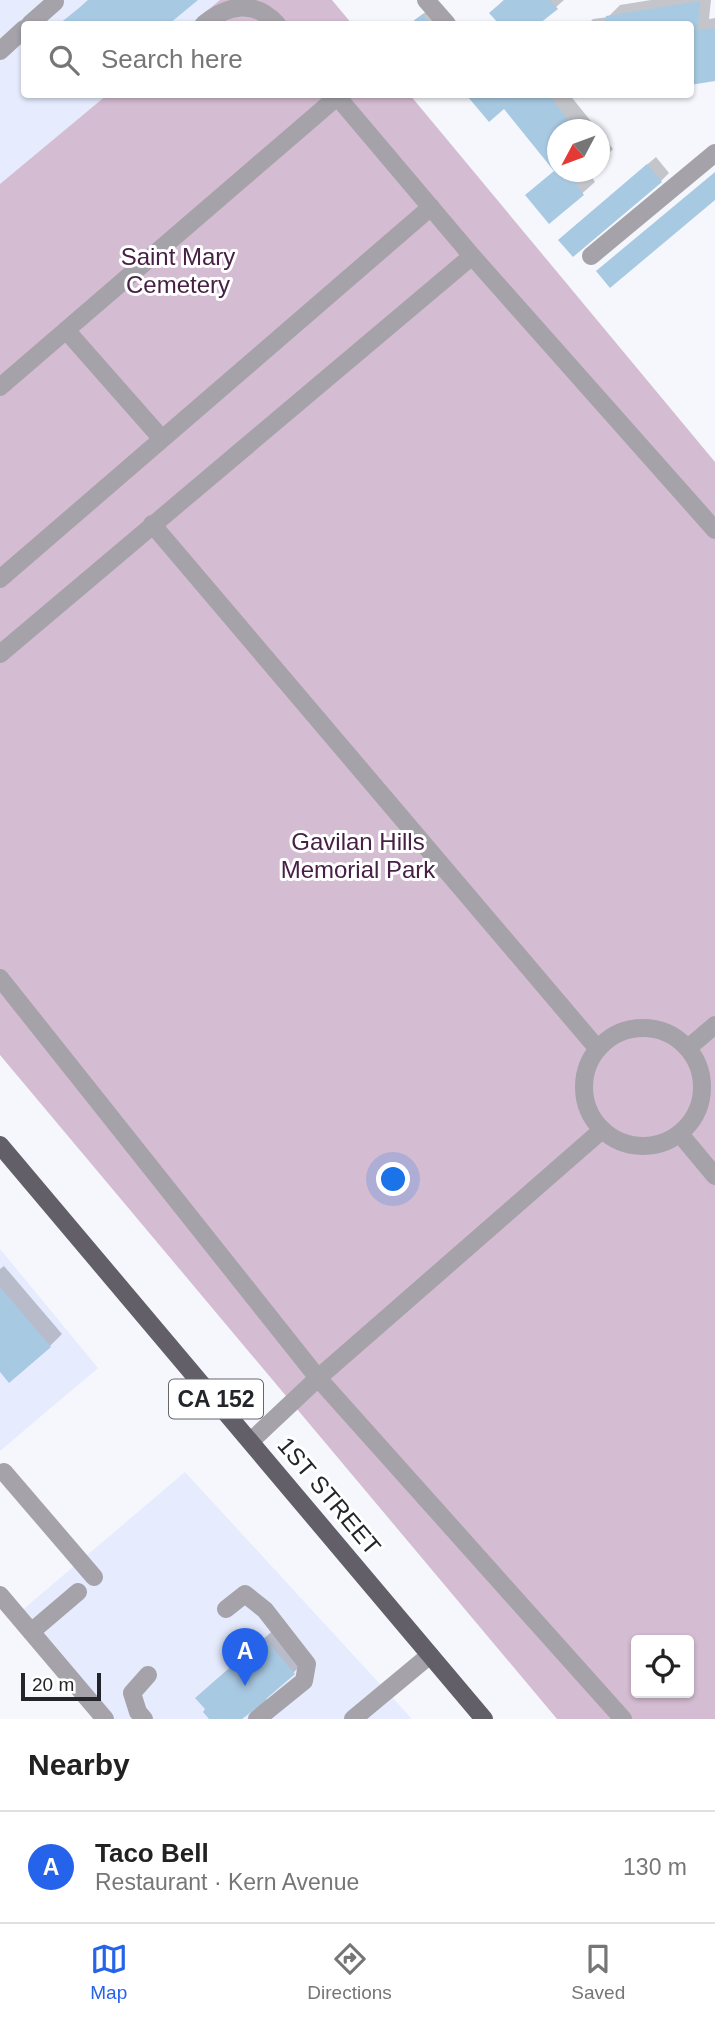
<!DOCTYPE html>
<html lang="en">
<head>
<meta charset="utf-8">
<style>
  body { margin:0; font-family:Arial,sans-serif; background:#f6f6f6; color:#222 }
  .controls { position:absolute; right:21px; bottom:21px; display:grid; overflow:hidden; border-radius:7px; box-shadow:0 2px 5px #0004 }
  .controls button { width:63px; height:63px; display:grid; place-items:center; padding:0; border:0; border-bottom:2px solid #e0e0e0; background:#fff; color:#222; font:35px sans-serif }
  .compass { position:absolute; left:547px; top:119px; width:63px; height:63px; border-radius:50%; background:#fff; box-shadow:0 2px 5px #0004; rotate:229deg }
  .scale { position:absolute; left:21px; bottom:18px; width:80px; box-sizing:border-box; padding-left:7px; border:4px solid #23252a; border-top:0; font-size:19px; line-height:24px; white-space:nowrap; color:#23252a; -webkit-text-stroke:5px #fff; paint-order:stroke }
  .you { position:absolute; left:394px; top:1180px; width:24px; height:24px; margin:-18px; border:5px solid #fff; border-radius:50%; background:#1a73e8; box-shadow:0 0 0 10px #1a73e833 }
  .badge { display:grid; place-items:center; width:46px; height:46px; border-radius:50%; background:#2563eb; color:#fff; font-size:23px; font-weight:700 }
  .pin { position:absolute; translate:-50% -58px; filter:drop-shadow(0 2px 4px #0008) }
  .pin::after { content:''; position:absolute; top:37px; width:24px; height:21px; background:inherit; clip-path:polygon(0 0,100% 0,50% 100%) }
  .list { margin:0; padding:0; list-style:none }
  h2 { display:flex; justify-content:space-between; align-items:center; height:91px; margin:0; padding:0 28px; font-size:30px }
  h2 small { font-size:23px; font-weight:400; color:#767676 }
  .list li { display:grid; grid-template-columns:46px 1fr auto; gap:21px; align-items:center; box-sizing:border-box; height:112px; padding:0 28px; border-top:2px solid #e0e0e0 }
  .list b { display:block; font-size:26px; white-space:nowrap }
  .list p { margin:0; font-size:23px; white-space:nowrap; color:#767676 }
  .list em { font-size:23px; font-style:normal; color:#767676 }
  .icon { flex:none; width:38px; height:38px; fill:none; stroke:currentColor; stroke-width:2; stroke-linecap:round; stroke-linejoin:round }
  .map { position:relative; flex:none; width:715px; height:1719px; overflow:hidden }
  .search { position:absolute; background:#fff; box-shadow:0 2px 5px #0004; left:21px; right:21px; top:21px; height:77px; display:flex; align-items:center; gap:18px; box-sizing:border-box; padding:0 24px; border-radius:7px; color:#767676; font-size:26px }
  .sheet { height:203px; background:#fff }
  nav { display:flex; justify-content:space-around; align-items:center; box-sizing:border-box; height:98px; border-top:2px solid #e0e0e0; background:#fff; font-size:19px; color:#767676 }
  nav a { display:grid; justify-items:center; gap:4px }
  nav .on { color:#2563eb }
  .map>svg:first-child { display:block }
  .built { fill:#e6ecfd }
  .green { fill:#d4bcd2; fill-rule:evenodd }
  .shadow { fill:#0003 }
  .building { fill:#a8c9e2 }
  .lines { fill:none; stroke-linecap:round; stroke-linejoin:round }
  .minor { stroke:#a5a3a9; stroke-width:18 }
  .major { stroke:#625f69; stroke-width:18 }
  .labels { text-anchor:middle; stroke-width:6; stroke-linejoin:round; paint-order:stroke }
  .shield { fill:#fff; stroke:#65666a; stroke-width:2 }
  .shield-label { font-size:23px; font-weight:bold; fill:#23252a }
  .park-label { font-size:24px; fill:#472145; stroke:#fff }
  .street-label { font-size:24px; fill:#23252a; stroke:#fff }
</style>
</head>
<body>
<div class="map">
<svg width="715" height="1719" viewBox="0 0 715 1719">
  <rect width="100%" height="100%" fill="#f5f7fd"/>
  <!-- built -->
  <path class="built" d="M0 0H221L192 24H24V94L109 95 0 186Z
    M0 1249 98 1368 0 1451Z
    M185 1472 412 1719H100L13 1618Z"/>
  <!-- green -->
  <path class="green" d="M220 0H332L352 24H191Z
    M107 95H410L715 462V1719H557L0 1055V184ZM636 1640H689V1693H636Z"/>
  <!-- shadow -->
  <path class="shadow" d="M88 0H195L166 24H62Z
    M504 0H564L537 24H501L491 13Z
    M651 0H711L709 19 715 18V79L690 24H588L593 19 608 17 620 5Z
    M431 8 444 24H411L416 19Z
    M473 94H569L598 130H558V172H589L595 182 550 222 556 170 505 106Z
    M600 132 613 149 600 162Z
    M656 157 669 173 661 181 568 232Z
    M4 1266 62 1334 50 1346 0 1370V1269Z
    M277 1627 305 1661 293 1673 207 1709 209 1686Z"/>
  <!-- building -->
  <path class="building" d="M89 0H198L169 24H59Z
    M504 0H550L558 9 539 24H499L489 13Z
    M700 1 698 30 715 28V81L690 85V24H605L606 16Z
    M423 14 430 24H409Z
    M471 94H548L576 130H558V172H591L576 184 584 195 549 224 525 195 554 171 504 109 489 122 468 97Z
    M647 164 662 182 573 257 558 240Z
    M715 172V200L610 288 596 271Z
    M0 1287 51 1347 9 1383 0 1372Z
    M264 1638 295 1674 266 1699 267 1700 242 1719H209L203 1712 205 1709 195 1698Z"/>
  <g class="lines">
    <!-- minor -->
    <path class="minor" d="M426 0 447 24
      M30 24 55 2 53 0
      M204 24C228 4 255 0 277 24
      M0 51 24 29
      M335 94 472 256 715 530
      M591 256 715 153
      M66 330 162 439
      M0 387 337 97
      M152 524 597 1048
      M0 579 431 207
      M0 654 472 256
      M0 978 318 1378 623 1719
      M584 1087a59 59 0 1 1 118 0a59 59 0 1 1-118 0Z
      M688 1048 715 1025
      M680 1134 715 1176
      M251 1441 318 1378 602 1130
      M4 1472 94 1577
      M0 1595 105 1719
      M226 1609 245 1594 265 1610 307 1664 304 1681 257 1719
      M31 1632 78 1592
      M144 1719 138 1712 132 1693 148 1675
      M353 1719 430 1655"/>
    <!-- major -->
    <path class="major" d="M0 1145 484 1719"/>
  </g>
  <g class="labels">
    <!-- shield labels -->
    <rect class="shield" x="169" y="1379.5" width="94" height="39" rx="5"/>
    <g class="shield-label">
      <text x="216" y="1407">CA 152</text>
    </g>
    <!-- park labels -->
    <g class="park-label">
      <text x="178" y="265">Saint Mary<tspan x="178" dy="28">Cemetery</tspan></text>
      <text x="358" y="850">Gavilan Hills<tspan x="358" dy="28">Memorial Park</tspan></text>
    </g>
    <!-- street labels -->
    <g class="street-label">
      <text transform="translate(329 1496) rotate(50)" y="8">1ST STREET</text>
    </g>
  </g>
</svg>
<div class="controls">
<button><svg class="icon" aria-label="locate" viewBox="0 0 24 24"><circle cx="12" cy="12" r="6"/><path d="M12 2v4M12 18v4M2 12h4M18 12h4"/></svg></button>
</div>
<svg class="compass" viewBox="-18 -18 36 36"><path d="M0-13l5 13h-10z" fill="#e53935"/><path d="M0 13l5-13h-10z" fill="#767676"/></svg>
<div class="scale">20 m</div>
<div class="you"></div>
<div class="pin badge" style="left:245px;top:1686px">A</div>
<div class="search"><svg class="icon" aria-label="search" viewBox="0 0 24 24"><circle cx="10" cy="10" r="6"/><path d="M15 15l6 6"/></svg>Search here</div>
</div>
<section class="sheet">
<h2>Nearby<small></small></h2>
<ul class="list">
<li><span class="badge">A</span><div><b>Taco Bell</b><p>Restaurant · Kern Avenue</p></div><em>130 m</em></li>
</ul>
</section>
<nav>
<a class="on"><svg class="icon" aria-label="map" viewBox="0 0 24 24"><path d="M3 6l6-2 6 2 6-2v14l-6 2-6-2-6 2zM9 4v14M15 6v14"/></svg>Map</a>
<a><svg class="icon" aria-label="directions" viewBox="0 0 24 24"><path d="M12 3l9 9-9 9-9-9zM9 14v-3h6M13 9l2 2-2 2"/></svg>Directions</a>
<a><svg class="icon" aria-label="saved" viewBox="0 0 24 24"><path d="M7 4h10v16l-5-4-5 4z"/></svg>Saved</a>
</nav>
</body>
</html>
